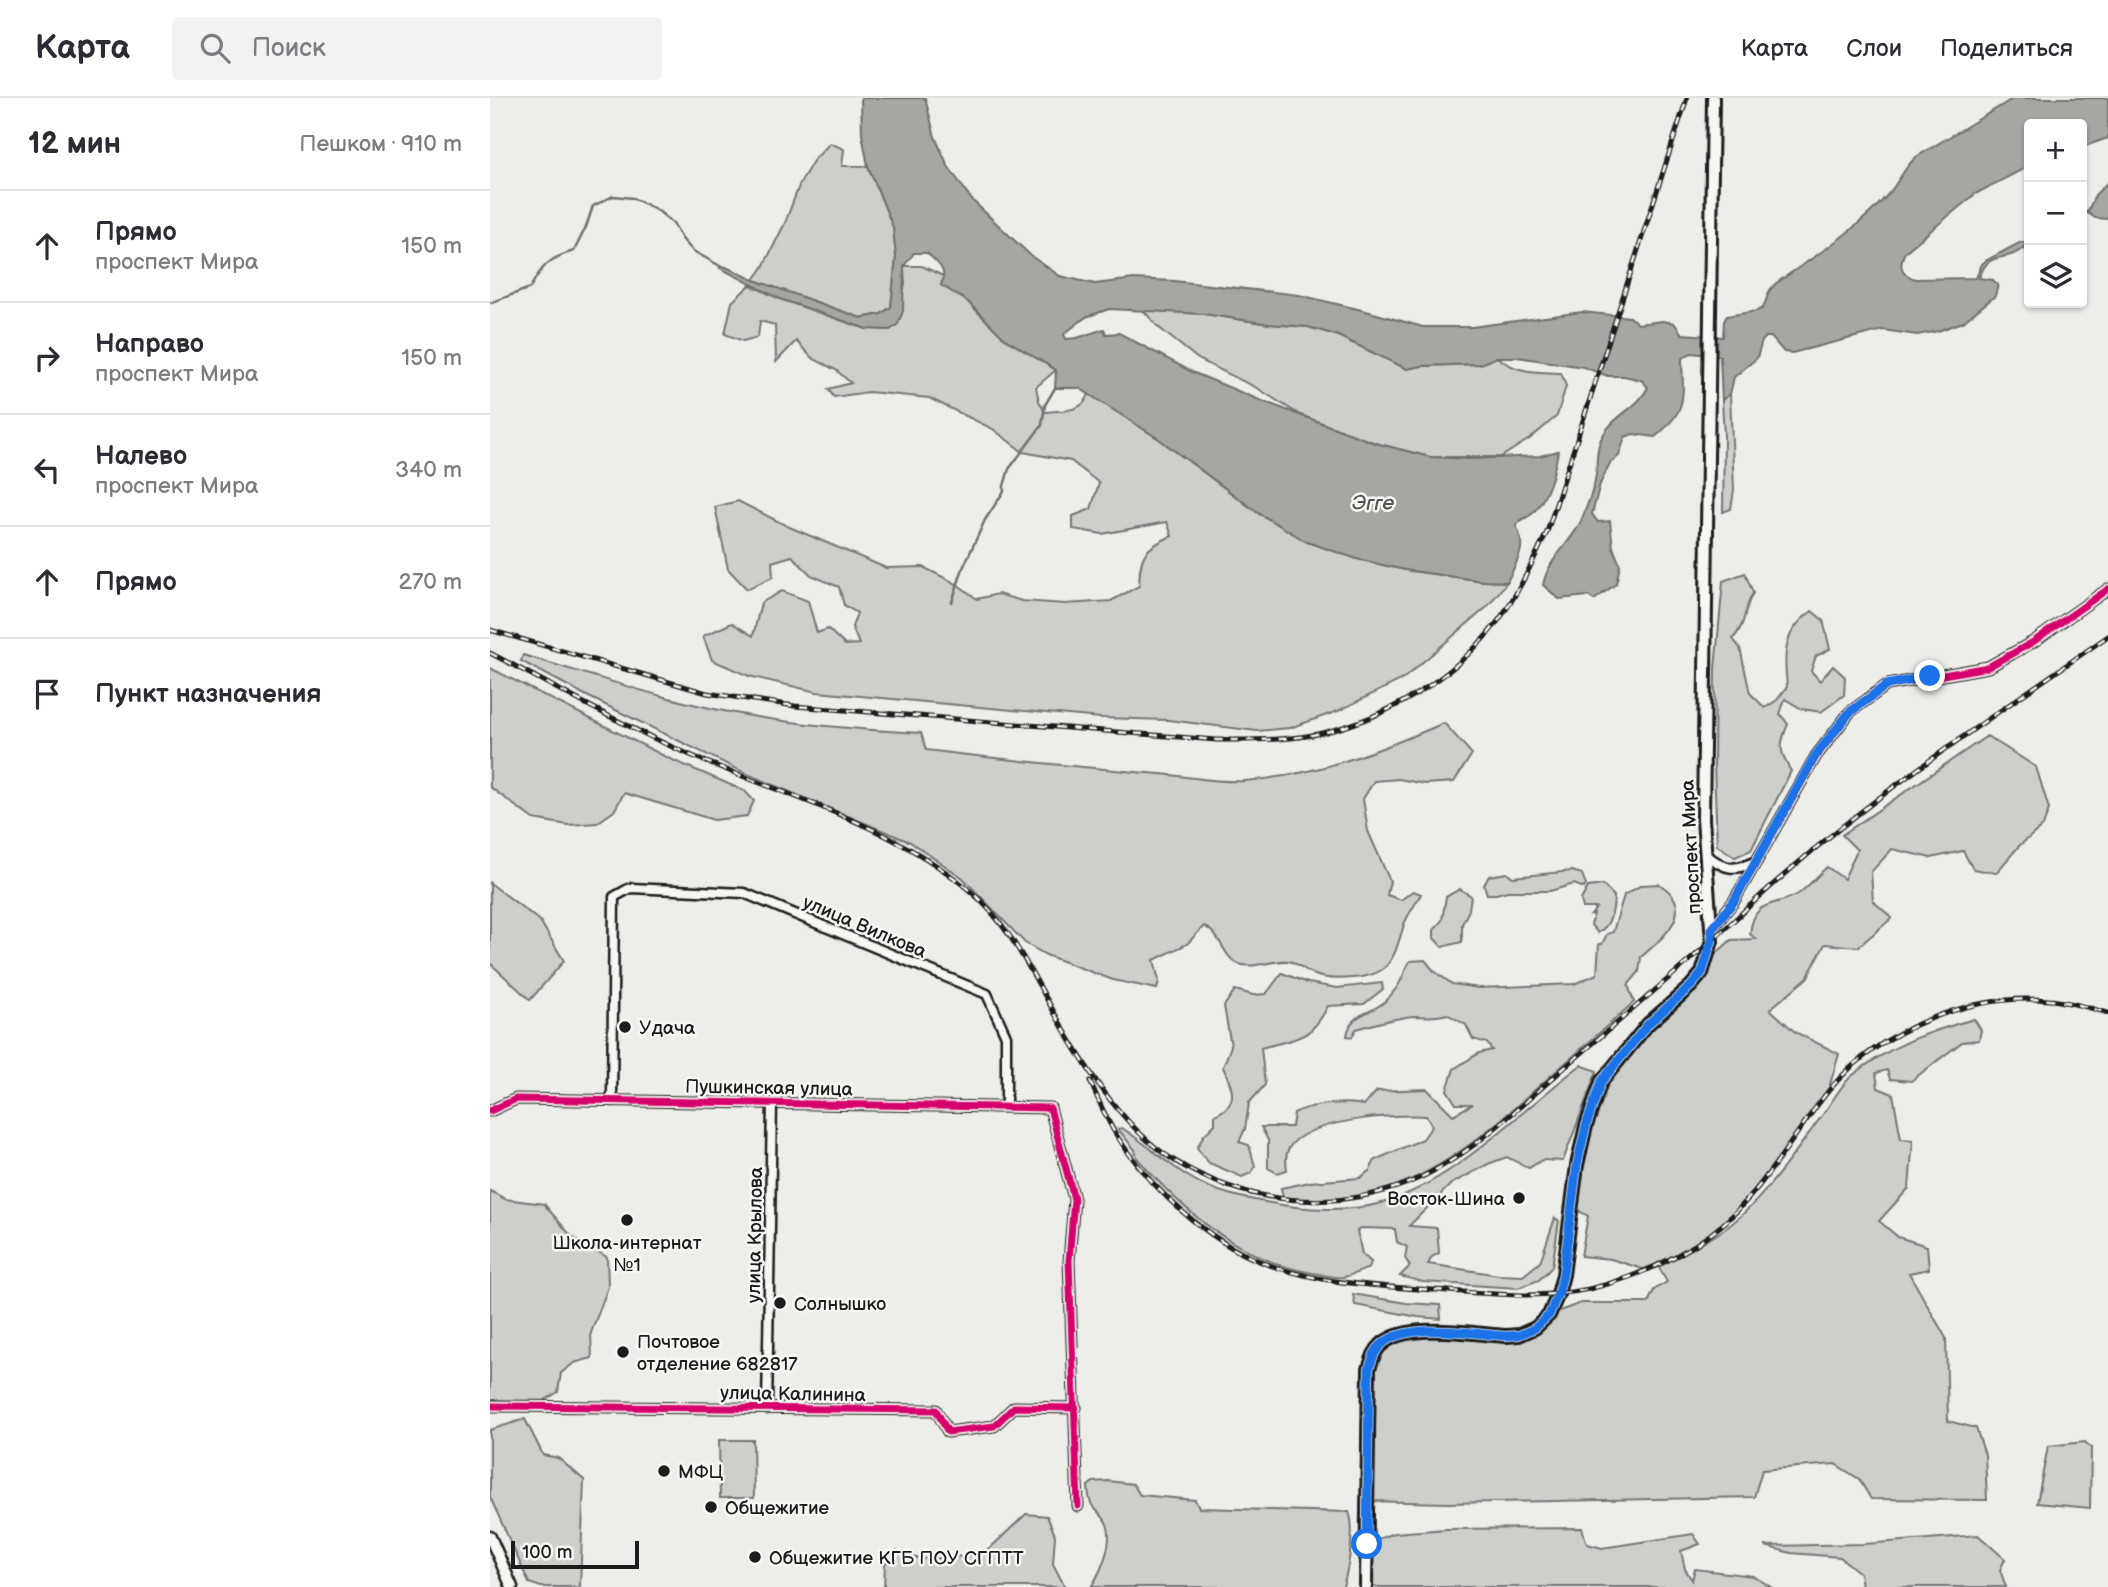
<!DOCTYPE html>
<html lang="ru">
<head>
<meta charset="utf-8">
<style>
  body { margin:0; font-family:"Balsamiq Sans",sans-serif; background:#f2f2f3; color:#2b2b33 }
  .controls { position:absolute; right:21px; top:21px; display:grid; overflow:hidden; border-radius:7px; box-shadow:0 2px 5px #0004 }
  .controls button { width:63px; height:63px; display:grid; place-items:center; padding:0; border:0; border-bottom:2px solid #e1e1e2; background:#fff; color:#2b2b33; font:35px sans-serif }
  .scale { position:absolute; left:21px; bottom:18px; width:128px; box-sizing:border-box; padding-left:7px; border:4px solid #1c1c1c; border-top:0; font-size:19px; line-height:24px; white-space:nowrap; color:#1c1c1c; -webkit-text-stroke:5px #f6f6f2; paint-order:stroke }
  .stop { position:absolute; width:21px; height:21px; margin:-16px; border:5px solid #1a73e8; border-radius:50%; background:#fff }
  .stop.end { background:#1a73e8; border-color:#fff; box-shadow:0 2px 7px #0008 }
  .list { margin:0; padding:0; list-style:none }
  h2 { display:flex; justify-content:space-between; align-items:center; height:91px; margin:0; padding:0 28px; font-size:30px }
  h2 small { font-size:23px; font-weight:400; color:#7c7c81 }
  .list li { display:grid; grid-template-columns:46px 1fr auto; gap:21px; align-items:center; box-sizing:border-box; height:112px; padding:0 28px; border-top:2px solid #e1e1e2 }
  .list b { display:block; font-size:26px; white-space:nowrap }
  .list p { margin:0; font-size:23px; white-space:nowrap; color:#7c7c81 }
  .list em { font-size:23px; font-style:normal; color:#7c7c81 }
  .icon { flex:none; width:38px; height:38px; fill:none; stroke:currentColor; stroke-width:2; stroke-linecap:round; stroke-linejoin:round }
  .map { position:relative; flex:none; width:1618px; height:1489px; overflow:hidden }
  header { display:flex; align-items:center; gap:42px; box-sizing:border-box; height:98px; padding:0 35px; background:#fff; border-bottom:2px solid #e1e1e2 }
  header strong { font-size:33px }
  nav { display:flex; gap:38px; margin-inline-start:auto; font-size:24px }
  .search { width:490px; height:63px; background:#f2f2f3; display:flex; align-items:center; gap:18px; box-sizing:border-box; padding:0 24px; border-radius:7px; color:#7c7c81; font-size:26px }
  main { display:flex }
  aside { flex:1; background:#fff }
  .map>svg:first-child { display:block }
  .green { fill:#cececb; stroke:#757574; stroke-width:2 }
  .water { fill:#a6a6a3; stroke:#6f6f6d; stroke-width:2 }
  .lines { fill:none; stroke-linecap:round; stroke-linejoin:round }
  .stream { stroke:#6f6f6d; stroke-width:2.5 }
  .minor-casing { stroke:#1c1c1c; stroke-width:13 }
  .tertiary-casing { stroke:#1c1c1c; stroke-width:15 }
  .secondary-casing { stroke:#1c1c1c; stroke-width:16 }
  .minor { stroke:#f6f6f2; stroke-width:8 }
  .tertiary { stroke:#f6f6f2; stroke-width:10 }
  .secondary { stroke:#f6f6f2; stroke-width:10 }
  .rail-casing { stroke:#1c1c1c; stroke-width:5 }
  .rail { stroke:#f6f6f2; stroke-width:2.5; stroke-dasharray:8; stroke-linecap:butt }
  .cycleway-casing { stroke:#f6f6f2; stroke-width:11 }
  .cycleway { stroke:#d6006c; stroke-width:7 }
  .route { stroke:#1a73e8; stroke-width:9 }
  .poi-dot { fill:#1c1c1c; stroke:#f6f6f2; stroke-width:2.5 }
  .labels { text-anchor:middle; stroke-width:5; stroke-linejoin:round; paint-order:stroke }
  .street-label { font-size:19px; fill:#1c1c1c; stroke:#f6f6f2 }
  .poi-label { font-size:19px; fill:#1c1c1c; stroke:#f6f6f2; text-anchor:start }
  .water-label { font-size:21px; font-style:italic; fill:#535352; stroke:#f6f6f2 }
</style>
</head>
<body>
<header>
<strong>Карта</strong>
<div class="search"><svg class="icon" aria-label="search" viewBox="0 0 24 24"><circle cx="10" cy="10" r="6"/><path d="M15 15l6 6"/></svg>Поиск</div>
<nav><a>Карта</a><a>Слои</a><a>Поделиться</a></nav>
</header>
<main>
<aside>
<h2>12 мин<small>Пешком · 910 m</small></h2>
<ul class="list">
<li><svg class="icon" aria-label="ahead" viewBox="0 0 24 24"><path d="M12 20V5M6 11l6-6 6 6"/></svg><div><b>Прямо</b><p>проспект Мира</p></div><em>150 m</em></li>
<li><svg class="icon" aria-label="right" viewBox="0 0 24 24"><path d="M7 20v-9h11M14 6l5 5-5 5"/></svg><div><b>Направо</b><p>проспект Мира</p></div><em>150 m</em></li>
<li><svg class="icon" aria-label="left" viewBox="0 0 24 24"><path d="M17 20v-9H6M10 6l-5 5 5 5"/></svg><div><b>Налево</b><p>проспект Мира</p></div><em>340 m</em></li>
<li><svg class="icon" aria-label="ahead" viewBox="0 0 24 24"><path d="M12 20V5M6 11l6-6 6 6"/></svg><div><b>Прямо</b></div><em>270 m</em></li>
<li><svg class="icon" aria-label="arrive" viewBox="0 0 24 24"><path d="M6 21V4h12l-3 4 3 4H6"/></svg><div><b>Пункт назначения</b></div></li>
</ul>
</aside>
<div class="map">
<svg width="1618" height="1489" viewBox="0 0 1618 1489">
  <rect width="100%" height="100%" fill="#edede9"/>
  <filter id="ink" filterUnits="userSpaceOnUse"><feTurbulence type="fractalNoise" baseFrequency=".0143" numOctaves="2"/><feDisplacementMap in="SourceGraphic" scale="14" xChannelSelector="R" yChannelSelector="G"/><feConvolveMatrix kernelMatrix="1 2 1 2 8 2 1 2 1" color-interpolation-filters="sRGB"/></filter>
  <g filter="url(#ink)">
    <!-- green -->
    <path class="green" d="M340 45 354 51 352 68H378L403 129 406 159 401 209 391 216 371 220 264 182 273 169 295 125 310 85 323 63Z
      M414 168H432L455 179 451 187 477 203 515 241 566 272 546 289 549 303 555 314C572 312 593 315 599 296L669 341 769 416 867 461 915 472 994 483 1017 484 997 509 913 581 848 613 800 630 767 633 678 622 611 620 327 594 259 578 222 562 213 538 242 525 263 538 271 505 292 493 318 503 327 535 338 531 355 547 369 546 362 529 367 515 354 507 349 489 321 477 302 458 282 464 283 479 257 491 238 471 225 409 248 403 297 428 396 470 433 469 467 486 487 501 508 496 532 503 575 506 621 503 649 488C650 458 653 450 682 438L677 424 612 436 583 431V418L601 411 609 385 581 363 533 354 503 331 439 300 379 294 344 299 338 291 361 285 346 272 322 260 306 243 286 264 285 227 270 223 268 239 253 243 235 236 242 204 260 187 290 201 376 231 400 232 415 187Z
      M653 212 714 216 779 226 818 229 846 237 917 271 932 268 990 266 1007 259C1026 275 1047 274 1071 275L1076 288 1067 318 1041 340 1011 359H940L885 345 810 317 767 290 708 261 668 229Z
      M1240 296 1244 392 1241 411 1233 414 1234 338 1232 302Z
      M1255 475 1263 495C1252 514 1258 523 1243 541L1250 550 1260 595 1275 610 1287 602 1297 589C1294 556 1292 534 1322 513L1333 522 1340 551 1326 558 1321 573 1330 583 1343 568 1355 579 1354 597 1331 614 1312 611 1295 601 1290 616 1298 626C1289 647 1289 654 1301 673L1261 752 1245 759 1227 747 1224 666 1225 571 1233 483Z
      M33 557C108 579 183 605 261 618 317 628 374 632 431 635L436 652C514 662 592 669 670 676 698 678 728 685 755 683 825 678 891 652 954 625L982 656 964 684 935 686 909 681 884 683 873 701 878 733 900 783 897 797 911 802 923 793 931 796C926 805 919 815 915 824 904 856 904 878 862 880 851 881 835 881 825 877 817 874 810 867 802 864 788 859 767 872 749 866 733 860 732 837 714 828L697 846 664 862 669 883 667 891 623 882 556 857 535 845 473 780 420 744 255 675 99 599 31 563Z
      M0 570 178 660 255 693 264 703 257 718 224 722 134 695 124 713 107 725 78 727 43 721 0 689Z
      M1497 638 1546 669 1559 711 1553 728 1529 748 1506 775 1483 771 1473 753 1441 760 1402 751 1381 774 1383 803 1402 820 1368 849 1335 846 1317 880 1280 911 1305 934 1349 956 1338 993 1284 1070 1239 1121 1209 1145C1258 1128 1303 1056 1334 1015 1343 1003 1351 986 1363 977 1399 948 1440 933 1484 921L1491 932 1489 942 1472 944 1421 983 1400 981 1397 972 1386 975 1388 990 1403 996 1411 1041 1423 1042 1419 1090 1389 1123 1408 1139 1437 1148 1439 1171 1419 1175 1456 1240 1458 1323 1486 1330 1495 1357 1497 1402 1381 1401 1369 1381 1345 1366 1272 1372 1264 1399 958 1405 877 1403 884 1255 907 1237H1029L1059 1217 1091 1205H1158L1164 1192 1177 1184 1168 1168 1159 1173 1121 1161 1091 1158 1098 1118 1082 1109 1111 984 1216 865 1241 842 1266 841 1260 836C1264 798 1286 810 1308 796 1318 789 1328 777 1337 769L1354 781 1367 752 1352 737Z
      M1082 773 1092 776 1096 787 1094 790 1084 786 1060 793H1017L1006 796H997L994 787 999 778 1017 775 1023 779Z
      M0 785 50 823 74 863 40 902 0 865Z
      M1169 786C1208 810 1175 839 1151 859L1149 874 1138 887 1144 904C1115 930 1086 956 1056 982 1005 1028 952 1077 884 1095 855 1102 822 1102 793 1099L791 1090 820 1084 870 1080 880 1072 885 1062 933 1041 942 1028 936 1018C905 1016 816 1021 799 1050 795 1057 796 1064 797 1072L787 1075 778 1070V1042L771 1029H802L804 1015C821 1006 855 1003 874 1007L887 993 937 991 963 1017 983 1006H966L957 992 964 971 989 955 1002 952 997 945 983 941 976 927 957 916C945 920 935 918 923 918 904 920 884 926 866 931L862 939 857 938C860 918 872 918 887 909 894 905 900 899 904 893 913 884 913 873 920 863L935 862 944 873 962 886 989 890 1084 886 1107 876 1109 846H1112L1117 836 1123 834 1134 797 1152 787Z
      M1113 787 1124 798C1124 812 1121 827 1108 835L1101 827 1104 816 1101 817 1106 810H1093L1091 802 1098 789Z
      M970 791 981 798 979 812 972 826V844L952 849 944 840V832L952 822 956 799Z
      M792 875 818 885 847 890 892 885 893 891 874 906 838 908C820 943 807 940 771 950L775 987 759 1005 755 1031 749 1044 759 1047 765 1068 761 1075 752 1079 719 1065 707 1050 714 1037 725 1026V1017C750 1006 743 990 733 969L741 948 734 908 745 892 763 897 776 896Z
      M1091 967 1107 973 1073 1063 1052 1062 1039 1070 1017 1059 998 1066 961 1086 919 1128 947 1130 949 1155 942 1159 938 1166 1009 1177 1033 1178 1050 1164 1065 1120 1069 1123 1062 1169 1049 1182 1028 1190 933 1184 910 1178 920 1168 915 1160 917 1149 907 1144 905 1131 870 1130 867 1133 872 1156 881 1164 879 1170C871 1173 862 1177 854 1179 844 1181 832 1176 822 1175 749 1162 694 1114 647 1060L645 1052 628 1031 632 1030C654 1044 674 1063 696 1077 722 1094 751 1100 781 1105 814 1112 858 1114 892 1105 965 1084 1031 1012 1091 967Z
      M0 1093 15 1101 54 1106 82 1139 117 1159 118 1189 101 1235 102 1260 84 1265 71 1275 68 1294 52 1304 0 1302Z
      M863 1196 916 1205 950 1207 951 1221 928 1219 865 1207Z
      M35 1321 53 1357 68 1360 94 1382 90 1489H51L39 1485 0 1399V1332Z
      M229 1342H263L264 1400H230Z
      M1595 1344 1601 1350 1600 1410 1547 1405 1558 1348Z
      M618 1383 643 1386 650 1397 705 1402 709 1410 859 1414C866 1432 858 1470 853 1489H601C611 1474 624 1444 617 1426 608 1407 599 1416 598 1388L603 1384Z
      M536 1416 557 1418 565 1437 563 1466 575 1489H394L395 1466 407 1452 416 1459 440 1461 474 1458 498 1452Z
      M1092 1430 1097 1446 1112 1450 1203 1436 1210 1446 1191 1453 1195 1471 1202 1482 1205 1471 1263 1478 1281 1489H876L877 1445 904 1435 957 1431Z
      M1488 1437 1515 1461 1510 1472 1516 1489H1372L1370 1475 1350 1459 1301 1455 1275 1448 1375 1446Z"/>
    <!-- water -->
    <path class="water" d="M371 0H435L445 39 458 68 482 102 541 158 570 178 605 186 644 181 684 183 809 197 876 213 933 229H982L1092 214 1140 219 1148 226 1172 223 1184 225 1192 236 1233 239 1234 223 1237 218 1267 213 1273 210 1280 192 1285 186C1325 158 1368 132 1400 94 1409 83 1415 69 1426 59L1524 0H1618V40L1592 49V26H1539V68L1485 96 1415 154C1408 168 1411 177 1426 181L1486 180 1492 166 1497 162 1531 144 1538 146 1539 143V159L1534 149C1516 167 1500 149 1489 180L1503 182 1508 187 1505 198 1473 224 1448 233 1427 237 1393 232 1302 255 1294 254 1281 239H1276L1272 243 1267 260 1244 279 1240 296 1232 302 1230 258 1201 255 1192 261C1193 301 1198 312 1165 339L1143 336 1135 339 1129 358 1120 365 1110 386 1102 416 1108 424 1120 423 1123 449 1130 467 1126 486 1104 502 1098 498 1069 501 1053 487C1058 460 1080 447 1091 423 1097 408 1104 392 1106 377 1107 365 1106 350 1112 339 1123 317 1149 310 1158 289L1151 282 1134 278H1118L1093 269 1027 259H1007L990 266 932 268 917 271 846 237 818 229 779 226 714 216 619 211 596 219 574 236 576 241 587 240 614 231 616 236 629 235 702 274 767 301 885 345 940 359 980 361 1050 358 1068 353C1064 375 1058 399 1043 415 1037 421 1030 420 1026 428 1038 451 1027 462 1017 484L994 483 915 472 867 461 817 444 770 416 669 341 589 290H565L566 272 515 241 477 203 451 187C458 171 448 166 437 155H424L414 168 413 213 408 226 400 232 377 231 290 201 230 170 234 168 264 182 371 220 391 216 401 209 406 159 403 129 378 68 372 36Z
      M1618 84V121L1605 120 1598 115 1592 116 1598 113 1605 97Z"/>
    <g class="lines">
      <!-- stream -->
      <path class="stream" d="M0 205 40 190C52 168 59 160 84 153L96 129 103 108 123 98 143 100 167 112 183 125 193 142 203 153 232 169
        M462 504 473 470 495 422 514 393V388L519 371 552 327 555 307 565 290"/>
      <defs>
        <path id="minor" d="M1215 756C1236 772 1243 774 1267 763
          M1222 831 1244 803 1326 658 1360 614 1397 587 1498 569 1543 544 1618 491
          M122 1003 124 799 140 790 254 795 497 896 516 938V1009
          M0 1013 26 1001 560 1010 584 1101 579 1163 588 1408
          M0 1308 446 1312 458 1334 504 1328 524 1309 586 1310
          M277 1311 282 1005"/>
        <path id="tertiary" d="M0 1439 22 1489"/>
        <path id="secondary" d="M876 1489 879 1271C882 1262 884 1253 891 1247 917 1223 982 1236 1016 1238L1029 1237 1045 1230 1059 1217 1068 1196 1073 1177 1087 1067 1096 1028 1111 984 1158 926 1201 888 1212 875 1222 843 1213 721 1223 0"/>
      </defs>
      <!-- minor casing -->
      <use href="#minor" class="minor-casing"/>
      <!-- tertiary casing -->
      <use href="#tertiary" class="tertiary-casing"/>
      <!-- secondary casing -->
      <use href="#secondary" class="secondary-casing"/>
      <!-- minor -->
      <use href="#minor" class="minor"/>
      <!-- tertiary -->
      <use href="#tertiary" class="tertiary"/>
      <!-- secondary -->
      <use href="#secondary" class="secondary"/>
      <defs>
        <path id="rail" d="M0 532 217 595 305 608 726 642C761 642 798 643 832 635 899 619 962 581 1005 527 1027 499 1042 465 1057 434L1197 0
          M0 555C66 589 131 627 198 656 292 697 400 725 479 792 513 820 534 860 555 898 587 956 628 1028 685 1063 755 1106 842 1115 918 1085 974 1063 1020 1017 1065 978 1116 934 1167 891 1218 846 1243 824 1267 800 1293 778 1394 689 1508 615 1618 538
          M600 983C608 1001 616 1021 627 1038 655 1082 695 1121 739 1148 804 1187 886 1188 959 1193 1004 1196 1053 1201 1099 1191 1137 1182 1171 1168 1205 1147 1266 1109 1296 1045 1340 991 1391 931 1480 895 1559 902 1579 903 1599 910 1618 915"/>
      </defs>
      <!-- rail casing -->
      <use href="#rail" class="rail-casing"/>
      <!-- rail -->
      <use href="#rail" class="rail"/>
      <defs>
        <path id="cycleway" d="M1222 831 1244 803 1326 658 1360 614 1397 587 1498 569 1543 544 1618 491
          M0 1013 26 1001 560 1010 584 1101 579 1163 588 1408
          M0 1308 446 1312 458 1334 504 1328 524 1309 586 1310"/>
      </defs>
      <!-- cycleway casing -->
      <use href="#cycleway" class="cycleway-casing"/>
      <!-- cycleway -->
      <use href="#cycleway" class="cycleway"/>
    </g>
  </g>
  <g class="lines" filter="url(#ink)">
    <!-- route -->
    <path class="route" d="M877 1446 879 1271C882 1262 884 1253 891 1247 917 1223 982 1236 1016 1238L1029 1237 1045 1230 1059 1217 1068 1196 1073 1177 1087 1067 1096 1028 1111 984 1158 926 1201 888 1212 875 1222 843V831L1244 803 1325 658 1360 614 1397 587 1440 578"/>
  </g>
  <!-- markers -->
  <g class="poi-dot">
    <circle cx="135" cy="929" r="7"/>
    <circle cx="1029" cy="1100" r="7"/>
    <circle cx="137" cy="1122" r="7"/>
    <circle cx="290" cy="1205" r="7"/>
    <circle cx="133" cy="1254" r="7"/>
    <circle cx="174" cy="1373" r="7"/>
    <circle cx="221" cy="1409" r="7"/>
    <circle cx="265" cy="1459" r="7"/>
  </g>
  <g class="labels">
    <!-- street labels -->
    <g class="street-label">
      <text transform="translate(1200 749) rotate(-93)" y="7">проспект Мира</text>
      <text transform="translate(375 828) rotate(23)" y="7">улица Вилкова</text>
      <text transform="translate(279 989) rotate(1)" y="7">Пушкинская улица</text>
      <text transform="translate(264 1137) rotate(-89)" y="7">улица Крылова</text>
      <text transform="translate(303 1295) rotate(1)" y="7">улица Калинина</text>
    </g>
    <!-- poi labels -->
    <g class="poi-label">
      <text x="149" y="936">Удача</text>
      <text x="1015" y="1107" text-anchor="end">Восток-Шина</text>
      <text x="137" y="1151" text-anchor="middle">Школа-интернат<tspan x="137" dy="22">№1</tspan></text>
      <text x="304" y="1212">Солнышко</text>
      <text x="147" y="1250">Почтовое<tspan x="147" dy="22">отделение 682817</tspan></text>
      <text x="188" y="1380">МФЦ</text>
      <text x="235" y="1416">Общежитие</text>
      <text x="279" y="1466">Общежитие КГБ ПОУ СГПТТ</text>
    </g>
    <!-- water labels -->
    <g class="water-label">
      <text x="883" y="412">Эгге</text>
    </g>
  </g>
</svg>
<div class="controls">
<button>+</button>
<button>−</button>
<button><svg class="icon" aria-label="layers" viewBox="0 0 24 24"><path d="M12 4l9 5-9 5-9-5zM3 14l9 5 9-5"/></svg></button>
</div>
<div class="scale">100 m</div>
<div class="stop" style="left:877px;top:1446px"></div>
<div class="stop end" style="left:1440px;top:578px"></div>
</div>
</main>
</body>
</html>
